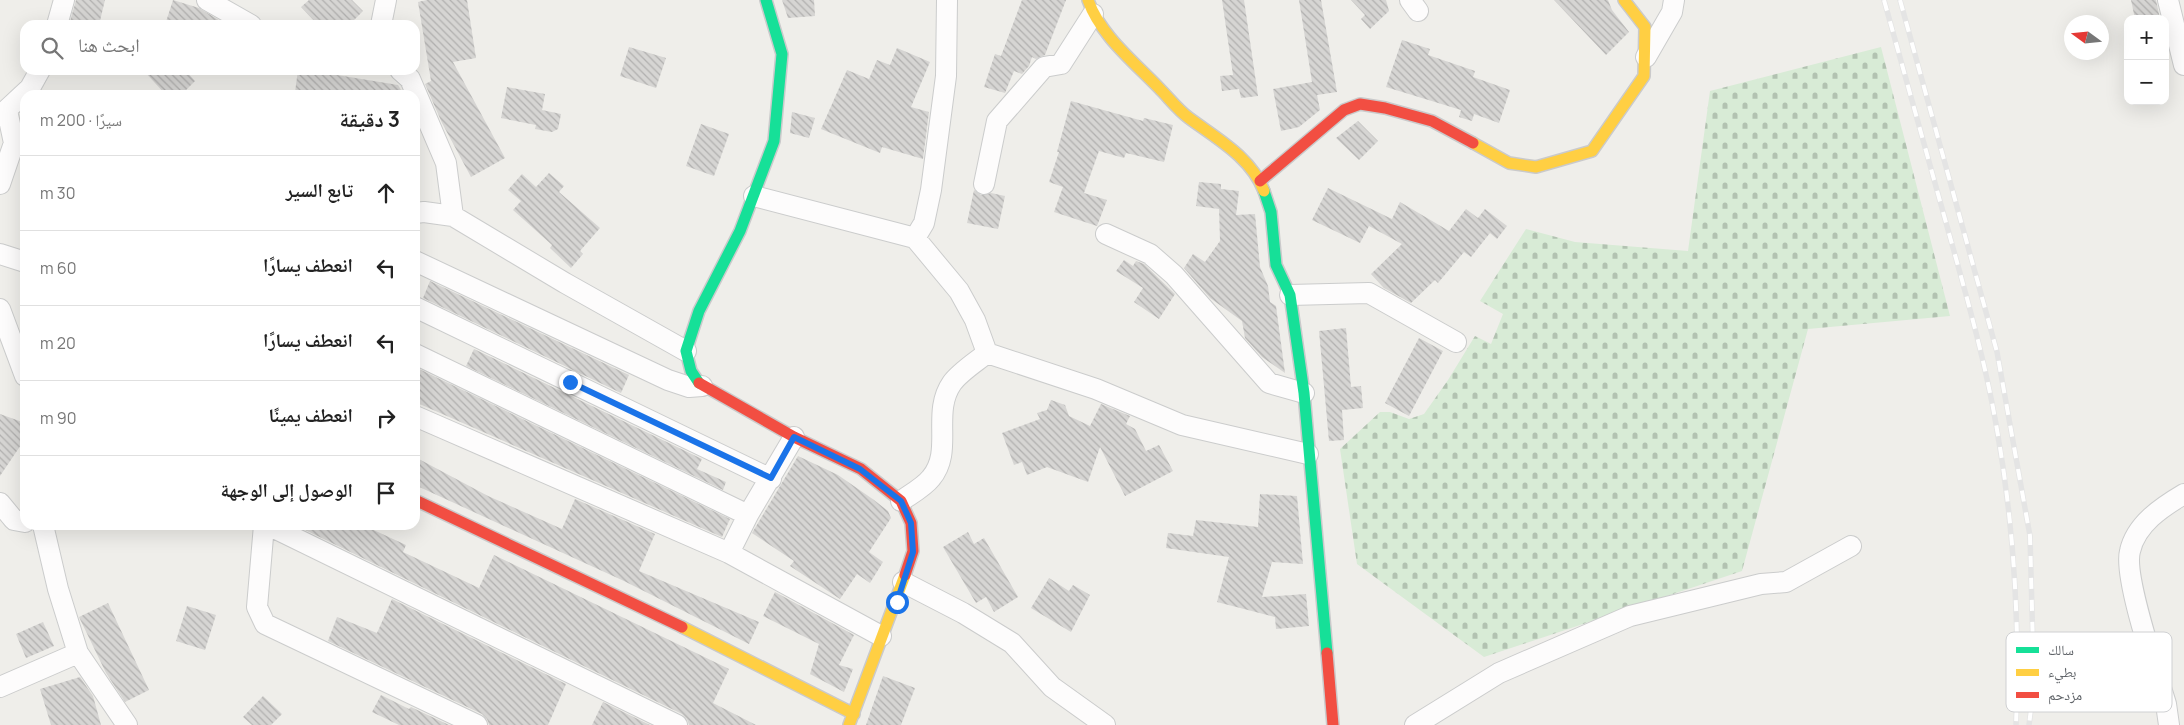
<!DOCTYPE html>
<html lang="ar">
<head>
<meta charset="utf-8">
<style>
  body { margin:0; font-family:Manrope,"Noto Naskh Arabic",sans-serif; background:#f2f2f2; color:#222; direction:rtl }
  .controls { position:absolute; right:15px; top:15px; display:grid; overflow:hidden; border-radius:10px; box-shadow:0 5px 20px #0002 }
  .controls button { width:45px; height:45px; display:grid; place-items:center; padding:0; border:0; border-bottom:1px solid #e0e0e0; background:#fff; color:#222; font:25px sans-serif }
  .compass { position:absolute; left:2064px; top:15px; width:45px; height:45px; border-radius:50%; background:#fff; box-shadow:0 5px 20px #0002; rotate:285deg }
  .stop { position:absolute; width:15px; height:15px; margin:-11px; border:4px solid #1a73e8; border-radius:50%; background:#fff }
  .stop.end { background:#1a73e8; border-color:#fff; box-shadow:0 1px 5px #0008 }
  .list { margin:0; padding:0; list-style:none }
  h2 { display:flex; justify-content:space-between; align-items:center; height:65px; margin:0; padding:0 20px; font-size:21px }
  h2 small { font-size:16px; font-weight:400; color:#767676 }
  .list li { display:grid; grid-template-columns:32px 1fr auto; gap:15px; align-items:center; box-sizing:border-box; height:75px; padding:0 20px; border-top:1px solid #e0e0e0 }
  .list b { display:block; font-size:19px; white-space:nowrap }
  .list em { font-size:16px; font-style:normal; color:#767676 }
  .icon { flex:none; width:28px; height:28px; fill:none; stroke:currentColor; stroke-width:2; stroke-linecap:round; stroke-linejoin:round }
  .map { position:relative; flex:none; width:2184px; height:725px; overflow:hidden; direction:ltr }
  .search { position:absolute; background:#fff; box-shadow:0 5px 20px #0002; left:20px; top:20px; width:400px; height:55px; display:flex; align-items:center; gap:12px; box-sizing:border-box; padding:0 18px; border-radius:15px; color:#767676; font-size:19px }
  .panel { position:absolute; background:#fff; box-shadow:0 5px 20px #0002; left:20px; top:90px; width:400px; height:440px; border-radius:15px; direction:rtl }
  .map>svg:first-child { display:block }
  .cemetery { fill:url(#cemetery-stones) }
  .building { fill:url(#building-back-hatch) }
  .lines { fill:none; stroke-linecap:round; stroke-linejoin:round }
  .street-casing { stroke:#cbcccc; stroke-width:22 }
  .fast-casing { stroke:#cacacb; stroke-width:14 }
  .slow-casing { stroke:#cacacb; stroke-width:14 }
  .jam-casing { stroke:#cacacb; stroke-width:14 }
  .street { stroke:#fdfcfc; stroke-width:20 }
  .fast { stroke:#16e098; stroke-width:11 }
  .slow { stroke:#ffcf43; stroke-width:11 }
  .jam { stroke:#f24e42; stroke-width:11 }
  .rail-casing { stroke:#e4e4e4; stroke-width:5.5 }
  .rail { stroke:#fff; stroke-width:4; stroke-dasharray:11; stroke-linecap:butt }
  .route { stroke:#1a73e8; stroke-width:6 }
  .key { fill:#fff; stroke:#cfd0d2; stroke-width:1 }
  .key-label { font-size:14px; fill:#5f6368 }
</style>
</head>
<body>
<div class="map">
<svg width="2184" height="725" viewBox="0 0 2184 725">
  <defs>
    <pattern id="cemetery-stones" width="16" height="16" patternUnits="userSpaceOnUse" patternTransform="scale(1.25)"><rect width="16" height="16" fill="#d8ebd6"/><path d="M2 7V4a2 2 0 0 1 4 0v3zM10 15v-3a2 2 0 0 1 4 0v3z" fill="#b2c2b1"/></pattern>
    <pattern id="building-back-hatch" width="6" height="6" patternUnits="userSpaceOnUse" patternTransform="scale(1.25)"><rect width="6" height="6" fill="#d6d5d3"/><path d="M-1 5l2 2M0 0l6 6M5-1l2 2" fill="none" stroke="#b1b0af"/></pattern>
  </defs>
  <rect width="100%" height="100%" fill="#efeeea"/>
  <!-- cemetery -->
  <path class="cemetery" d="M1881 47 1950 316 1808 329 1742 571 1484 657 1357 564 1340 449 1380 412H1390L1409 419 1424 414 1448 380 1475 336 1491 344 1503 314 1480 301 1526 229 1575 242 1688 251 1710 91Z"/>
  <!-- building -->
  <path class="building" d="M76 0H105L99 25H69Z
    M173 0 199 8 227 25H165Z
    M309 0H352L363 11 349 25H318L301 7Z
    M427 0H467L476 58 453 62 505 158 471 177 442 123 425 84 431 81 418 2Z
    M782 0H814L815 16 788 18Z
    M1022 0H1066L1045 55 1036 59 1032 57 1029 66 1022 74 1014 71 1005 93 984 87 995 54 1001 56Z
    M1222 0H1244L1258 96 1241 98 1239 89 1222 91 1220 76 1233 75Z
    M1299 0H1321L1337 92 1317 95 1320 110 1299 127 1281 131 1273 89 1312 82Z
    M1351 0H1386L1389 11 1370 29 1361 19 1365 15Z
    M1554 0H1608L1612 10 1629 32 1606 55Z
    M2131 0H2156L2160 19H2135Z
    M1402 40 1430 49 1428 55 1475 71 1473 77 1510 90 1499 123 1474 114 1472 121 1459 117 1461 110 1386 87Z
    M629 47 666 58 656 88 620 76Z
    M897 48 930 62 911 107 929 112 923 159 882 147 880 153 821 129 847 70 869 79 877 60 890 65Z
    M143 70H185L195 81 181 95H166Z
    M298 70H331V74L398 85 404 95H311L295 92Z
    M507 87 545 94 542 110 561 114 558 129 552 132 535 129 536 125 501 118Z
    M1071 101 1143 121 1144 118 1173 125 1164 162 1126 153 1124 158 1099 151 1084 193 1107 200 1097 226 1054 212 1063 187 1049 182 1059 152H1057Z
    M792 112 815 118 809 138 790 133Z
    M1358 121 1378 141 1359 160 1336 138Z
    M701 124 729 134 714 176 686 166Z
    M549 173 564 186 559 192 600 228 580 251 583 254 571 268 550 248 552 245 513 210 521 201 508 190 522 174 536 187Z
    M1199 182 1221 184V189L1239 191 1236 215 1255 214 1260 267 1268 286 1270 302 1276 306 1285 373 1262 357 1245 338 1242 321 1210 298 1184 268 1193 254 1205 262 1220 241 1219 209 1196 206Z
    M1328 188 1392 219 1400 202 1449 231 1466 209 1478 218 1485 209 1507 226 1497 239 1490 233 1471 257 1464 252 1438 283 1435 280 1411 303 1384 288 1371 274 1402 244 1369 226 1360 243 1312 220Z
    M974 190 981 195 991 193 1005 196 998 229 967 223Z
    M1124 260 1133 266 1136 261 1144 264 1175 294 1159 319 1134 302 1143 288 1116 271Z
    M430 281 629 375 621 393 423 298Z
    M1346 328 1351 387 1361 386 1363 408 1342 410 1344 440 1329 441 1319 331Z
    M1419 338 1443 351 1409 416 1385 403Z
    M474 349 702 459 697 469 726 482 723 490 466 366Z
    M415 367 730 519 722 537 415 402Z
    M1051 400 1065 405 1069 416 1090 426 1101 404 1130 416 1126 424 1135 429 1146 451 1159 445 1173 471 1125 496 1100 447 1088 482 1047 467 1027 475 1022 462 1014 465 1002 433 1040 419 1037 413 1047 410Z
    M0 414 25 423V439L0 476Z
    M798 456 838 475 874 500 888 511 891 518 869 552 883 562 870 583 857 574 840 599 790 566 794 561 752 533Z
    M415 457 488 496 562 529 575 499 655 534 639 571 759 622 749 644 624 581 415 485Z
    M1260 494 1297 496 1303 564 1272 562 1262 597 1306 594 1309 626 1276 629 1275 617 1217 602 1229 557 1166 548 1168 533 1193 536 1196 520 1258 527Z
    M295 525H352L363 530 365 526 406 545 403 552 479 588 494 555 729 669 713 703 756 725H689L687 719 682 714Z
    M968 532 974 544 984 538 1018 597 994 612 986 597 976 603 943 547Z
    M1049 578 1069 591 1073 585 1090 595 1071 632 1031 608Z
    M775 592 854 635 839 665 853 669 844 692 810 674 819 644 763 616Z
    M392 599 566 684 548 725H489L487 719 482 714 328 641 337 617 377 633Z
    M108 603 149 690 125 702 106 673 79 617Z
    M187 606 216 615 205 650 176 641Z
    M43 622 54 646 26 658 16 634Z
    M883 676 915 688 901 725H866Z
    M80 677 93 696 101 725H51L40 689Z
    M381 695 409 709 411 707 449 725H399L372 712Z
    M263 696 282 714 271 725H252L243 717Z
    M603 702 650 725H592Z"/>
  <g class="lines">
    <defs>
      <path id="street" d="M207 0 251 25
        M1410 0 1418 11
        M2168 0 2184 65
        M57 25 64 0
        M381 25 386 0
        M1646 57 1672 12 1674 0
        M400 70 410 79 446 163 453 216
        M0 116 30 88 40 70
        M0 184 14 143 7 110
        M984 184 997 121 1044 67 1061 64 1093 14
        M754 196 915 238 959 291 975 320 987 353
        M415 213 424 212 453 216 565 283 686 351
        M1106 234 1150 254 1174 275 1269 383 1304 393
        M915 238 924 223 931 190 946 76 947 0
        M0 254 25 262
        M415 261 668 380 689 387 702 386
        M1290 295 1369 293 1456 342
        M415 307 771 479
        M0 309 25 376
        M987 353 1096 389 1182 425 1308 454
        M415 354 748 515
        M415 416 729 553
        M794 437 748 515 729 553 881 636
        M901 501C911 494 924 487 931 478 954 451 931 413 952 383 960 372 976 362 987 353
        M0 503 14 520 25 522
        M43 525 58 589 78 653 127 725
        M264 525 257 607 265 624 477 725
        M268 525 677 725
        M903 582 963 613 1012 643 1052 687 1105 725
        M0 687 78 653
        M1415 725 1499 673 1630 616 1761 584 1786 582 1851 546
        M2169 725 2166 704C2157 674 2123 577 2130 551 2136 524 2162 507 2184 494"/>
      <path id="fast" d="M1264 191 1271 212 1276 265 1290 295 1304 393 1327 653
        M699 383 691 371 686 351 699 311 740 231 774 141 782 54 766 0"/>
      <path id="slow" d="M1088 0C1100 35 1134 62 1159 88 1169 98 1178 110 1189 118 1216 138 1251 157 1264 191
        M1473 143 1509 163 1536 167 1592 151 1644 76 1645 27 1624 0
        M682 627 854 714
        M849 725 905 575"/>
      <path id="jam" d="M1260 181 1344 110 1360 104 1385 108 1432 121 1473 143
        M699 383 794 437 861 469 901 501 911 523 913 551 905 575
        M415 500 682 627
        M1327 653 1333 725"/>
    </defs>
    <!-- street casing -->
    <use href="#street" class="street-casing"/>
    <!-- fast casing -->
    <use href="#fast" class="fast-casing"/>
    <!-- slow casing -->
    <use href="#slow" class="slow-casing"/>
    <!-- jam casing -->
    <use href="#jam" class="jam-casing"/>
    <!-- street -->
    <use href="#street" class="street"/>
    <!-- fast -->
    <use href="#fast" class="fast"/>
    <!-- slow -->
    <use href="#slow" class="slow"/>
    <!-- jam -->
    <use href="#jam" class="jam"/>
    <defs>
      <path id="rail" d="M1884 0C1906 79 1928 158 1950 237 1967 298 1985 361 1996 424 2014 524 2020 623 2016 725
        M1900 0 1997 352 2030 536 2034 685 2029 725"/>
    </defs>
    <!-- rail casing -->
    <use href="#rail" class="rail-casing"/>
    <!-- rail -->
    <use href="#rail" class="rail"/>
  </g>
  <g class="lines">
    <!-- route -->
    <path class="route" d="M570 382 771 478 794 437 860 469 901 501 911 523 913 552 897 602"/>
  </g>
  <!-- legend -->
  <rect x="2006" y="632" width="166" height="80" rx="8" class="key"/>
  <rect x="2016" y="647" width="23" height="6" fill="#16e098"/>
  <rect x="2016" y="669" width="23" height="7" fill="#ffcf43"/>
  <rect x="2016" y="692" width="23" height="6" fill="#f24e42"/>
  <g class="key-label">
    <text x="2048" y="655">سالك</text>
    <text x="2048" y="677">بطيء</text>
    <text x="2048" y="700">مزدحم</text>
  </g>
</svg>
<div class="controls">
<button>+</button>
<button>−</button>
</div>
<svg class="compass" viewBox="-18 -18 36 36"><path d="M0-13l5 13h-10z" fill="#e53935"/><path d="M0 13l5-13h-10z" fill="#767676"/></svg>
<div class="stop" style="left:897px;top:602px"></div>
<div class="stop end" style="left:570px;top:382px"></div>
<div class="search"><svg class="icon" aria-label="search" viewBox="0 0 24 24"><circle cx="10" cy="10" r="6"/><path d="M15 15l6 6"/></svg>ابحث هنا</div>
<section class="panel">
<h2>3 دقيقة<small>سيرًا · 200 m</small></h2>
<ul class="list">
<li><svg class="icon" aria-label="ahead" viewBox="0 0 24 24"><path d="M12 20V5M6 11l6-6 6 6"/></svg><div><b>تابع السير</b></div><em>30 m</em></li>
<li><svg class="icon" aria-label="left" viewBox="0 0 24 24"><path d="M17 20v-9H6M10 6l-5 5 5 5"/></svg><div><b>انعطف يسارًا</b></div><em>60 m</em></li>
<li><svg class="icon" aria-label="left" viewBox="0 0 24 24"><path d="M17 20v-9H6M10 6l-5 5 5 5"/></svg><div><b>انعطف يسارًا</b></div><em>20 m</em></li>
<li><svg class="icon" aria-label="right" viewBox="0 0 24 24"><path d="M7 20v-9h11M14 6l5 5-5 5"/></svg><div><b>انعطف يمينًا</b></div><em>90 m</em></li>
<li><svg class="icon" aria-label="arrive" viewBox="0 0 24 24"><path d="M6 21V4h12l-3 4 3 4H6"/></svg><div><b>الوصول إلى الوجهة</b></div></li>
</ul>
</section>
</div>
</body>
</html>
